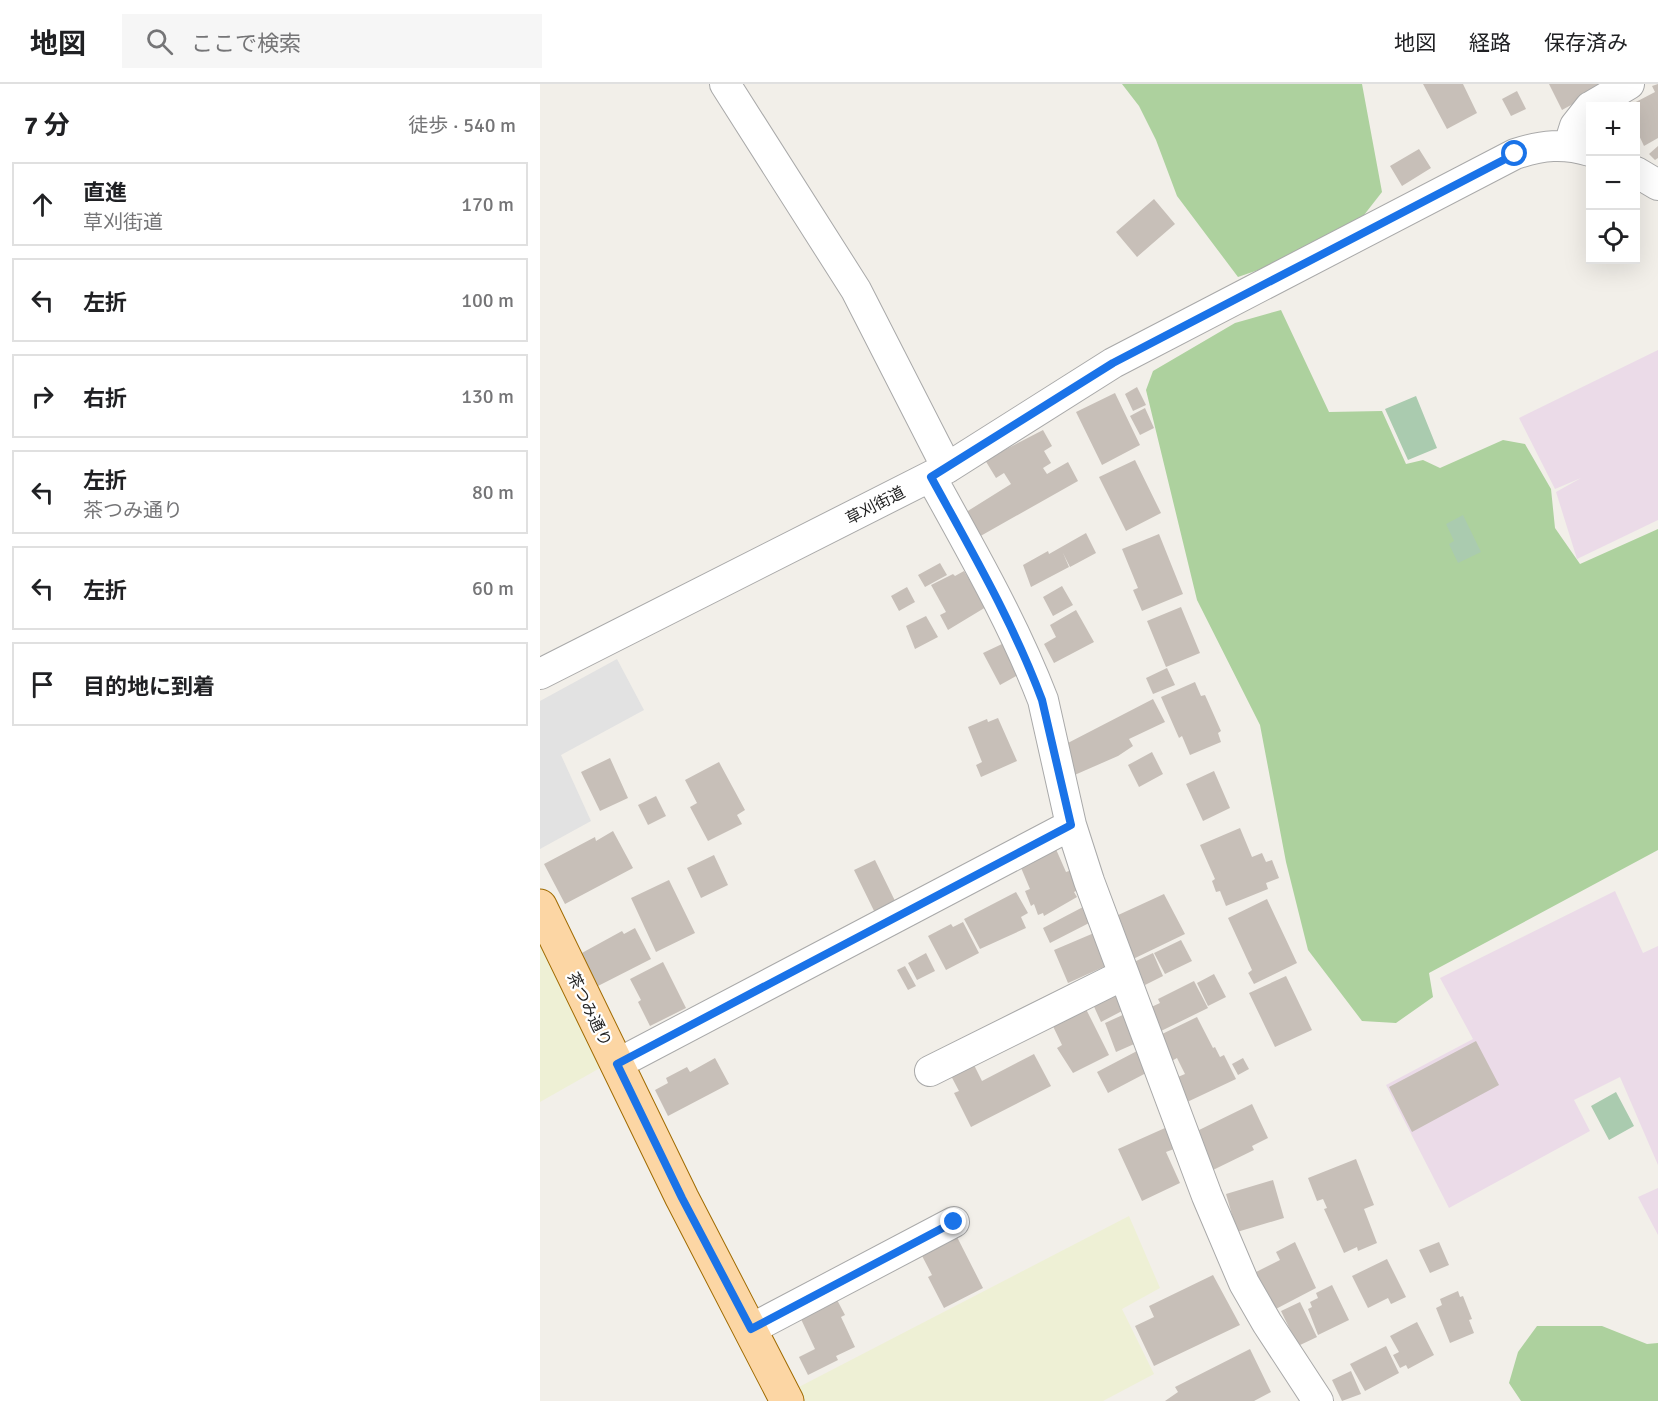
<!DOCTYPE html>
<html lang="ja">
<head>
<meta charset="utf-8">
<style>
  body { margin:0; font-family:Signika,"Noto Sans JP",sans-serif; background:#f6f6f6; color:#202124 }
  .controls { position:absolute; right:18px; top:18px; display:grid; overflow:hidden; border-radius:0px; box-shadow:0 6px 24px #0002 }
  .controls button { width:54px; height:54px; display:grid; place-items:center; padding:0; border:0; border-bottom:2px solid #e0e0e0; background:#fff; color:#202124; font:30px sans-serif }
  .stop { position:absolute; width:18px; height:18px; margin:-14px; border:4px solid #1a73e8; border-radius:50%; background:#fff }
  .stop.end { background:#1a73e8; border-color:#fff; box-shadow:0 2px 6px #0008 }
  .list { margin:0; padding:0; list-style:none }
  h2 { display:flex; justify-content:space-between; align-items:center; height:78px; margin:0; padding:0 24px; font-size:26px }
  h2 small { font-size:20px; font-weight:400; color:#757577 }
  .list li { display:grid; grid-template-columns:39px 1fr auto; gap:18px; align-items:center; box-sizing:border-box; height:84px; margin:0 12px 12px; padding:0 12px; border:2px solid #e0e0e0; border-radius:0px }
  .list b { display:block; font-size:22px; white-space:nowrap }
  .list p { margin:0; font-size:20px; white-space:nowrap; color:#757577 }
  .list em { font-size:20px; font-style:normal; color:#757577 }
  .icon { flex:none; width:33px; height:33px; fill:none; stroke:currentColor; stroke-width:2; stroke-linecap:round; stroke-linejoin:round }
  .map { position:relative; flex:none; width:1118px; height:1317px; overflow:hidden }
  header { display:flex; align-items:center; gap:36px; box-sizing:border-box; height:84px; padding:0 30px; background:#fff; border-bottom:2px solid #e0e0e0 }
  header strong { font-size:28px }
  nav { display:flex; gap:33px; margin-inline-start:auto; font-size:21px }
  .search { width:420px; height:54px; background:#f6f6f6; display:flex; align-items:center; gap:15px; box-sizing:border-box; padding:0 21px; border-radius:0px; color:#757577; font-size:22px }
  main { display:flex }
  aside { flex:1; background:#fff }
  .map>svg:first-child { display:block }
  .industrial { fill:#ebdbe8 }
  .farmland { fill:#eef0d5 }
  .forest { fill:#add19e }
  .cemetery { fill:#aacbaf }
  .parking { fill:#e2e2e2 }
  .building { fill:#c7bfb8 }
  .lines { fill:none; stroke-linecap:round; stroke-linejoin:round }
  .minor-casing { stroke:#a9a9a9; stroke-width:32 }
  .major-casing { stroke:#a06b00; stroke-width:35 }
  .minor { stroke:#fff; stroke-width:30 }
  .major { stroke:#fcd6a4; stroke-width:33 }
  .route { stroke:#1a73e8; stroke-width:8 }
  .labels { text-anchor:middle; stroke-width:4.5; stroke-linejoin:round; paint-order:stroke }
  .street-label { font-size:16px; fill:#222; stroke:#fff }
</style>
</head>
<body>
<header>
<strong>地図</strong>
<div class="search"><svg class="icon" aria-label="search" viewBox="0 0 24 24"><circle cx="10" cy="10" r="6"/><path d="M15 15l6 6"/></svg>ここで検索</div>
<nav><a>地図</a><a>経路</a><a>保存済み</a></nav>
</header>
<main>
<aside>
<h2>7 分<small>徒歩 · 540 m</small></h2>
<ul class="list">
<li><svg class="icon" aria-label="ahead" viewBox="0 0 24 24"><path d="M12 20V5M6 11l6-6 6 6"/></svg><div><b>直進</b><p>草刈街道</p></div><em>170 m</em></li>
<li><svg class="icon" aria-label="left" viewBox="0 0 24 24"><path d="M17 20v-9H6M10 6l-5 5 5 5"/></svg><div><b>左折</b></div><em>100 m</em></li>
<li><svg class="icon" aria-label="right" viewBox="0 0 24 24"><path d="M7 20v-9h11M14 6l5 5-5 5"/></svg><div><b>右折</b></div><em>130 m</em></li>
<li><svg class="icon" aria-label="left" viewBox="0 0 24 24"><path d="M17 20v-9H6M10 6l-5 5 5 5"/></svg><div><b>左折</b><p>茶つみ通り</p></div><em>80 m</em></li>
<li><svg class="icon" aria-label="left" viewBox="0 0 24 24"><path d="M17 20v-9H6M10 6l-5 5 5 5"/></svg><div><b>左折</b></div><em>60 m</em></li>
<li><svg class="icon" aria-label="arrive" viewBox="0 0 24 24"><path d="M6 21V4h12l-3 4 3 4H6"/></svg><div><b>目的地に到着</b></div></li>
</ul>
</aside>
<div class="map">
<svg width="1118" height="1317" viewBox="0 0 1118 1317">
  <rect width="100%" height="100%" fill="#f2efe9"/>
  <!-- industrial -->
  <path class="industrial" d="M1118 266V436L1037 475 1016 408 1041 394 1015 405 979 334Z
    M1075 807 1103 869 1118 862V1081L1080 993 1034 1016 1050 1047 909 1124 846 1001 933 955 900 894Z
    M1118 1104V1151L1098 1113Z"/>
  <!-- farmland -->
  <path class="farmland" d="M2 859 60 984 0 1018V860Z
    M589 1132 620 1204 582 1225 614 1290 563 1317H261L255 1305Z"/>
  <!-- forest -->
  <path class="forest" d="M582 0H822L842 108 817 140 761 171 698 193 637 112 616 56 599 22Z
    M741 226 789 328 842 327 866 380 883 376 900 384 963 356 985 360 1011 405 1015 444 1040 480 1118 445V766L889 889 893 913 856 939 822 937 768 866 746 778 720 641 657 516 606 306 613 287 695 239Z
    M997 1242H1062L1107 1260 1118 1259V1317H981L969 1299 978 1268Z"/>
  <!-- cemetery -->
  <path class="cemetery" d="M876 312 897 364 868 376 845 325Z
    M923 431 941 468 918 479 909 460 914 457 906 440Z
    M1076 1008 1094 1042 1069 1056 1051 1022Z"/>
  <!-- parking -->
  <path class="parking" d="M77 575 104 626 21 671 51 737 0 765V617Z"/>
  <!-- building -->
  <path class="building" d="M883 0H923L937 29 907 45Z
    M1009 0H1063L1064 3 1022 26Z
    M1118 0V54L1104 62 1096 45V22L1092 20 1115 8 1112 2Z
    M977 7 986 25 971 32 962 15Z
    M1118 62V74L1115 76 1109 70Z
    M879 65 891 84 862 102 850 82Z
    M614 115 635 140 597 173 576 148Z
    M597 303 606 321 593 327 585 310Z
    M575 309 600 361 562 381 536 328Z
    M605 324 614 344 600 351 590 332Z
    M503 346 512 362 504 367 511 379 503 384 507 390 528 378 538 397 437 454 423 430 471 400 464 389 456 394 445 376Z
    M595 376 621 429 586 447 559 393Z
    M546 449 556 469 530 483 523 469 529 483 491 503 483 481 508 467 509 470Z
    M619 450 643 510 602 527 593 506 598 504 582 465Z
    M400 479 407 491 385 503 378 491Z
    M424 487 446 523 408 546 400 531 406 528 391 501 413 490 415 492Z
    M522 502 533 521 513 532 503 513Z
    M367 503 375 518 359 527 351 512Z
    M641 523 660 569 626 583 607 537Z
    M536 526 554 558 514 579 504 560 516 553 510 541Z
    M386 532 398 553 375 565 366 542Z
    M462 560 478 591 460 601 443 569Z
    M627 584 635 601 613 610 606 594Z
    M655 598 661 612 665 611 681 647 678 649 681 658 650 671 642 652 639 654 621 613Z
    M613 615 625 638 589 655 593 662 578 672 530 693 524 661Z
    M458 634 477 677 441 693 436 681 442 678 428 643 447 635 448 638Z
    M612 668 623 690 599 703 588 681Z
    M70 674 88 714 60 727 41 688Z
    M179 678 205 726 197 731 202 740 168 757 150 723 157 719 145 696Z
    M674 687 690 724 663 737 646 700Z
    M116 712 126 732 108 741 98 721Z
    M700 744 712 773 722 769 726 778 732 776 739 794 726 799 728 805 686 822 680 807 676 808 672 797 675 795 660 761Z
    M73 747 93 784 25 820 4 780 55 753 56 757Z
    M515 763 526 788 532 786 540 805 534 808 537 813 504 832 503 829 498 831 494 820 491 822 485 807 490 805 479 779Z
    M174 771 188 801 161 814 147 784Z
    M335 776 358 823 337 833 314 786Z
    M129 796 155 849 116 868 91 814Z
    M476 808 488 829 481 833 486 844 440 865 424 835Z
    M624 810 645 850 591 876 580 852 585 850 576 832Z
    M727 815 757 879 714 900 708 889 712 886 688 834Z
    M543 823 551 838 510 859 503 844Z
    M423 838 439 869 406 886 388 852 411 840 413 843Z
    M95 844 111 875 58 902 40 870 82 847 84 850Z
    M554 849 568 881 528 899 514 866Z
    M641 856 652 877 625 890 614 869Z
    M386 869 395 887 377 896 368 879Z
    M613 869 623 892 605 901 594 878Z
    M123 878 146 924 110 942 98 918 101 916 90 895Z
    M365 882 376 902 368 906 357 886Z
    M674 890 686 913 668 922 657 899Z
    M746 892 772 946 735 963 709 909Z
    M654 897 668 924 619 948 607 925 620 919 618 915Z
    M573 906 582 927 561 938 551 916Z
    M543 919 569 971 533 989 517 964 522 961 510 936Z
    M587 929 601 957 576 968 565 939Z
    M657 933 673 964 675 963 680 973 684 971 696 995 645 1019 633 995 645 990 637 974 628 979 618 952Z
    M936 957 959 1001 872 1048 849 1003Z
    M597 967 608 988 568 1009 557 988Z
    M494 970 511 1002 431 1043 414 1009 419 1007 409 988 432 977 442 997Z
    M175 974 189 1000 128 1032 115 1006 128 999 126 994 147 983 150 988Z
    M703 974 709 985 698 991 692 980Z
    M712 1020 728 1054 712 1062 714 1066 673 1086 655 1048Z
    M625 1044 634 1065 626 1068 640 1099 602 1117 578 1065Z
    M816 1075 834 1121 824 1125 837 1159 818 1167 817 1163 804 1169 784 1125 787 1124 783 1115 777 1117 768 1094Z
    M733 1096 744 1134 697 1148 686 1110Z
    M416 1151 443 1204 404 1224 388 1193 392 1191 380 1168Z
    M755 1158 776 1204 732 1227 714 1189 740 1176 736 1168Z
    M899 1158 909 1181 890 1189 879 1166Z
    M847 1175 866 1213 851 1220 848 1214 828 1224 812 1192Z
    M673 1191 700 1241 614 1282 595 1242 614 1233 609 1222Z
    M792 1201 809 1236 778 1251 768 1225 772 1223 770 1218 778 1214 776 1209Z
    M918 1207 920 1213 923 1212 932 1235 929 1236 934 1249 910 1259 896 1224 902 1221 900 1215Z
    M295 1212 305 1231 301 1233 315 1263 296 1272 298 1276 268 1291 259 1273 275 1265 260 1233Z
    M760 1218 777 1253 758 1262 741 1227Z
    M877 1238 894 1271 868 1285 866 1281 860 1284 853 1271 859 1268 850 1252Z
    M846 1262 859 1289 825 1307 810 1280Z
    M710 1265 731 1308 714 1317H625L638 1308 635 1303Z
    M811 1287 821 1310 802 1317 792 1296Z"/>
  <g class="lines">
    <defs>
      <path id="minor" d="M185 0 316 206 407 384
        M1052 22 1089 0
        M1029 61 1035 42 1050 23
        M1096 88 1118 101
        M391 393C431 466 473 538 503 616L531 741 549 797 667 1112 704 1199 727 1239 778 1317
        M0 590 407 384 573 279 975 70C1003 61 1023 59 1050 67
        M77 980 531 741
        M390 987 583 891
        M211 1245 414 1138"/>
      <path id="major" d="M0 822 142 1114 247 1317"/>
    </defs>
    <!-- minor casing -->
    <use href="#minor" class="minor-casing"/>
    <!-- major casing -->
    <use href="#major" class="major-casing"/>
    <!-- minor -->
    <use href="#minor" class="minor"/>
    <!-- major -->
    <use href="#major" class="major"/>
  </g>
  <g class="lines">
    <!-- route -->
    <path class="route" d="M414 1138 211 1245 142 1114 77 980 531 741 502 616C473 538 431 466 391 393L573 279 975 70"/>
  </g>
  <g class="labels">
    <!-- street labels -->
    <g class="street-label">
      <text transform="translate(335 421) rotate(-27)" y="6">草刈街道</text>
      <text transform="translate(50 925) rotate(64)" y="6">茶つみ通り</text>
    </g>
  </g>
</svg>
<div class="controls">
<button>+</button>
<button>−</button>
<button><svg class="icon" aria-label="locate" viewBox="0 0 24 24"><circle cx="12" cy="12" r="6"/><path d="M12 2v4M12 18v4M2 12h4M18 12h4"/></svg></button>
</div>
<div class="stop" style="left:975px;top:70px"></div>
<div class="stop end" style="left:414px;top:1138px"></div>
</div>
</main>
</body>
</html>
